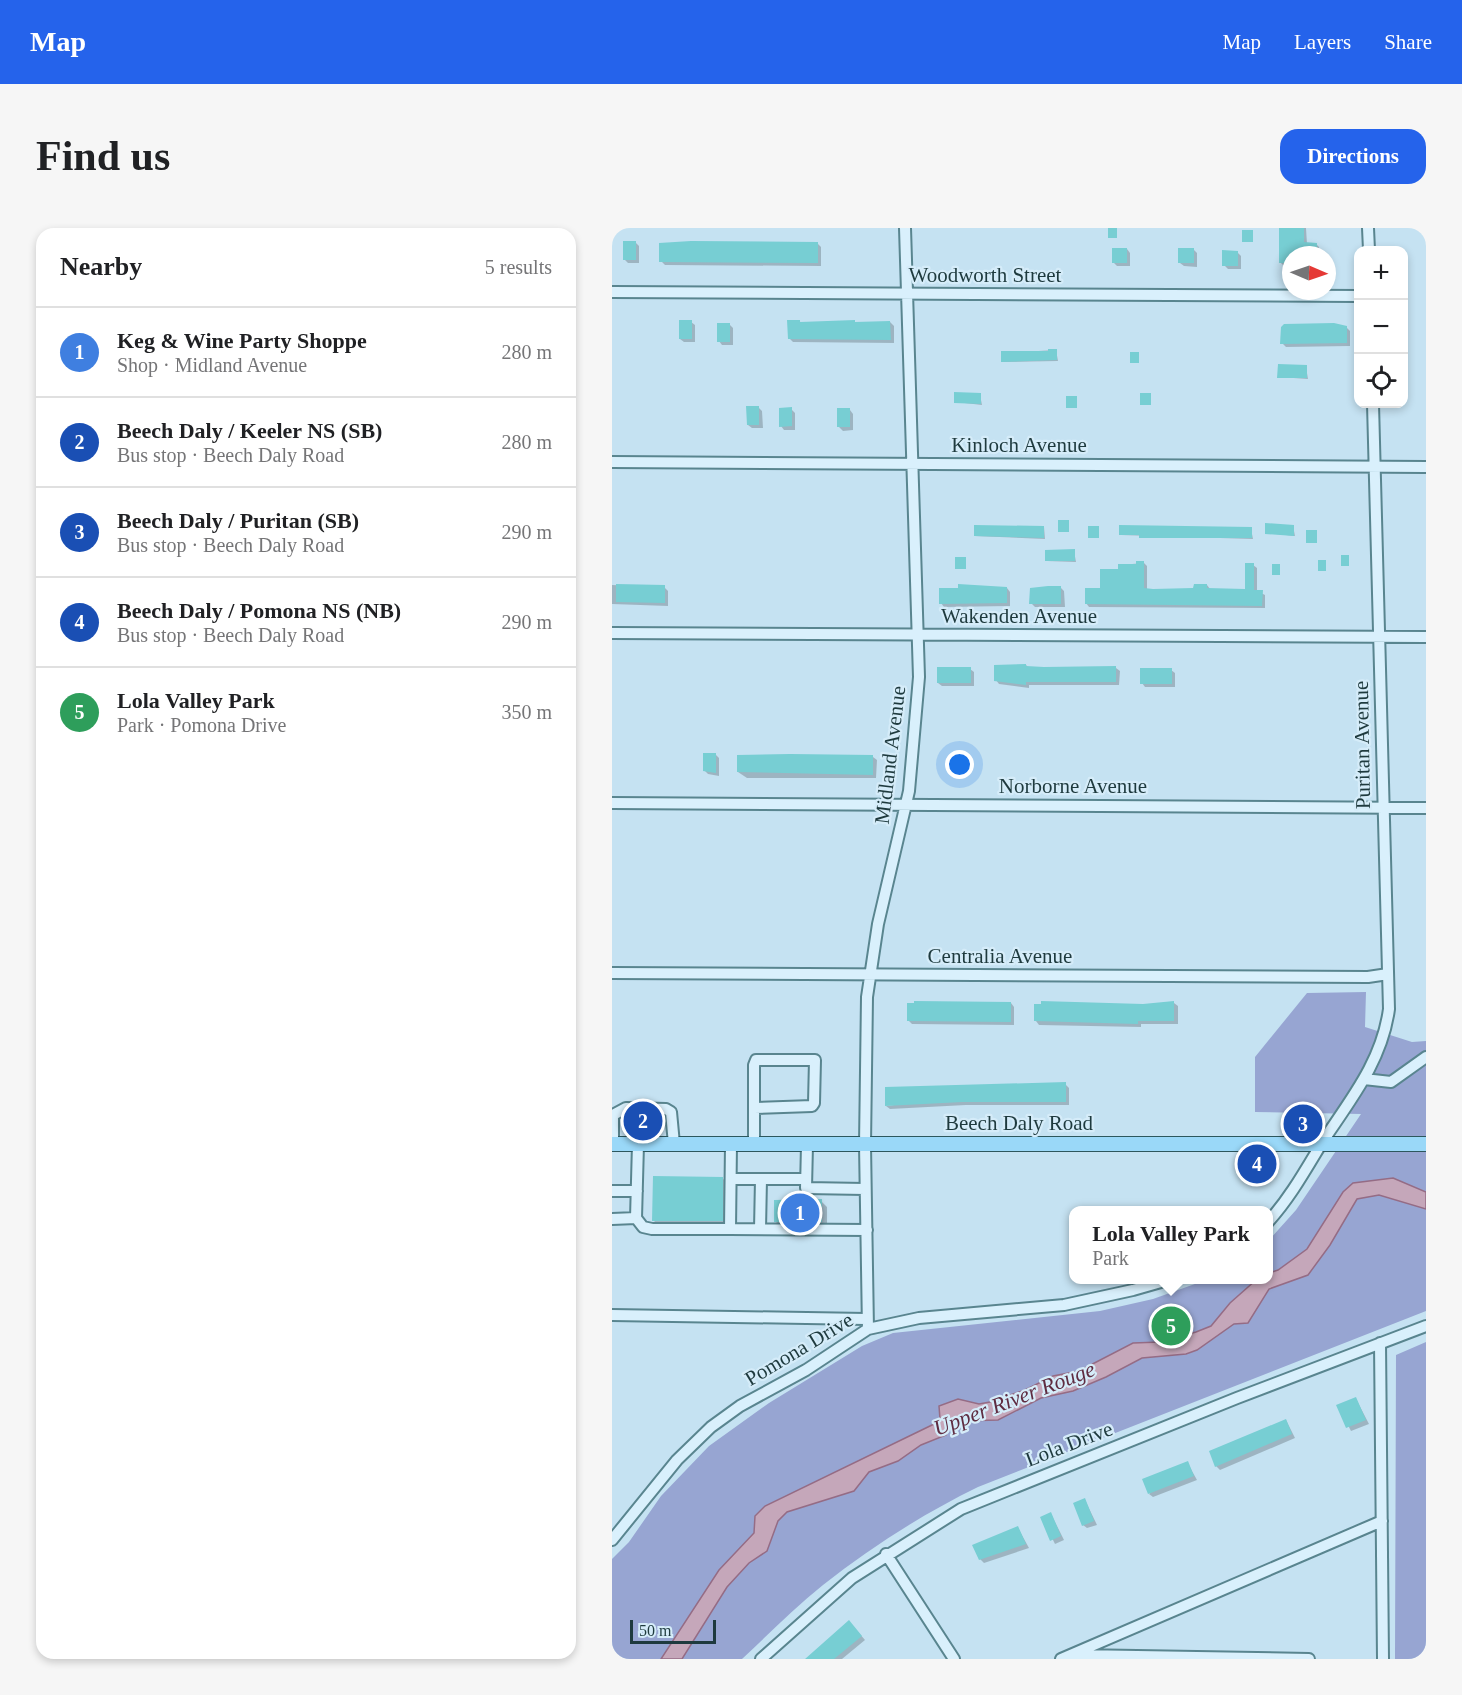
<!DOCTYPE html>
<html lang="en">
<head>
<meta charset="utf-8">
<style>
  body { margin:0; font-family:"Times New Roman",serif; background:#f6f6f6; color:#202124 }
  .controls { position:absolute; right:18px; top:18px; display:grid; overflow:hidden; border-radius:12px; box-shadow:0 3px 9px #0003 }
  .controls button { width:54px; height:54px; display:grid; place-items:center; padding:0; border:0; border-bottom:2px solid #e0e0e0; background:#fff; color:#202124; font:30px sans-serif }
  .compass { position:absolute; left:670px; top:18px; width:54px; height:54px; border-radius:50%; background:#fff; box-shadow:0 3px 9px #0003; rotate:92deg }
  .scale { position:absolute; left:18px; bottom:15px; width:86px; box-sizing:border-box; padding-left:6px; border:3px solid #1e3a3e; border-top:0; font-size:16px; line-height:21px; white-space:nowrap; color:#1e3a3e; -webkit-text-stroke:4px #d5ecf9; paint-order:stroke }
  .you { position:absolute; left:348px; top:537px; width:21px; height:21px; margin:-15px; border:4px solid #fff; border-radius:50%; background:#1a73e8; box-shadow:0 0 0 9px #1a73e833 }
  .badge { display:grid; place-items:center; width:39px; height:39px; border-radius:50%; background:#2563eb; color:#fff; font-size:20px; font-weight:700 }
  .pin { position:absolute; translate:-50% -50%; border:3px solid #fff; box-shadow:0 2px 6px #0006 }
  .popup { position:absolute; left:457px; top:978px; width:204px; height:78px; box-sizing:border-box; display:grid; place-content:center; border-radius:12px; background:#fff; filter:drop-shadow(0 2px 4px #0005); font-size:20px; white-space:nowrap; color:#757577 }
  .popup b { font-size:22px; color:#202124 }
  .popup::after { content:''; position:absolute; left:50%; top:100%; margin-left:-12px; border:12px solid transparent; border-top-color:#fff }
  .list { margin:0; padding:0; list-style:none }
  h2 { display:flex; justify-content:space-between; align-items:center; height:78px; margin:0; padding:0 24px; font-size:26px }
  h2 small { font-size:20px; font-weight:400; color:#757577 }
  .list li { display:grid; grid-template-columns:39px 1fr auto; gap:18px; align-items:center; box-sizing:border-box; height:90px; padding:0 24px; border-top:2px solid #e0e0e0 }
  .list b { display:block; font-size:22px; white-space:nowrap }
  .list p { margin:0; font-size:20px; white-space:nowrap; color:#757577 }
  .list em { font-size:20px; font-style:normal; color:#757577 }
  .icon { flex:none; width:33px; height:33px; fill:none; stroke:currentColor; stroke-width:2; stroke-linecap:round; stroke-linejoin:round }
  .map { position:relative; flex:none; width:814px; height:1431px; overflow:hidden; border-radius:18px }
  header { display:flex; align-items:center; gap:36px; box-sizing:border-box; height:84px; padding:0 30px; background:#2563eb; color:#fff }
  header strong { font-size:28px }
  nav { display:flex; gap:33px; margin-inline-start:auto; font-size:21px }
  .intro { display:flex; align-items:center; justify-content:space-between; box-sizing:border-box; height:144px; padding:0 36px }
  h1 { margin:0; font-size:42px }
  .button { padding:15px 27px; border-radius:18px; background:#2563eb; color:#fff; font-size:21px; font-weight:700 }
  main { display:flex; gap:36px; padding:0 36px }
  aside { flex:1; background:#fff; border-radius:18px; box-shadow:0 3px 9px #0003 }
  .map>svg:first-child { display:block }
  .green { fill:#97a5d2 }
  .water { fill:#c5a7ba; stroke:#956c85; stroke-width:1.5 }
  .shadow { fill:#0003 }
  .building { fill:#77ced3 }
  .lines { fill:none; stroke-linecap:round; stroke-linejoin:round }
  .minor-casing { stroke:#59858f; stroke-width:14 }
  .major-casing { stroke:#2d575d; stroke-width:16 }
  .minor { stroke:#d9f0fc; stroke-width:10 }
  .major { stroke:#9ad8f8; stroke-width:14 }
  .labels { text-anchor:middle; stroke-width:4.5; stroke-linejoin:round; paint-order:stroke }
  .street-label { font-size:21px; fill:#1e3a3e; stroke:#d5ecf9 }
  .water-label { font-size:22px; font-style:italic; fill:#5f2c41; stroke:#d5ecf9 }
</style>
</head>
<body>
<header>
<strong>Map</strong>
<nav><a>Map</a><a>Layers</a><a>Share</a></nav>
</header>
<div class="intro"><h1>Find us</h1><a class="button">Directions</a></div>
<main>
<aside>
<h2>Nearby<small>5 results</small></h2>
<ul class="list">
<li><span class="badge" style="background:#3f7fe0">1</span><div><b>Keg &amp; Wine Party Shoppe</b><p>Shop · Midland Avenue</p></div><em>280 m</em></li>
<li><span class="badge" style="background:#1a4fb4">2</span><div><b>Beech Daly / Keeler NS (SB)</b><p>Bus stop · Beech Daly Road</p></div><em>280 m</em></li>
<li><span class="badge" style="background:#1a4fb4">3</span><div><b>Beech Daly / Puritan (SB)</b><p>Bus stop · Beech Daly Road</p></div><em>290 m</em></li>
<li><span class="badge" style="background:#1a4fb4">4</span><div><b>Beech Daly / Pomona NS (NB)</b><p>Bus stop · Beech Daly Road</p></div><em>290 m</em></li>
<li><span class="badge" style="background:#2e9e5b">5</span><div><b>Lola Valley Park</b><p>Park · Pomona Drive</p></div><em>350 m</em></li>
</ul>
</aside>
<div class="map">
<svg width="814" height="1431" viewBox="0 0 814 1431">
  <rect width="100%" height="100%" fill="#c5e2f2"/>
  <!-- green -->
  <path class="green" d="M754 764 753 799 800 814 814 813V1083L366 1259C311 1286 259 1319 211 1357 182 1380 156 1407 130 1431H0V1331L17 1314 49 1268 97 1218 157 1175 250 1118 281 1105 488 1083 541 1071 594 1052H656L657 1012 684 982 749 886 643 884V829L695 765Z
    M814 1114V1431H783L784 1127Z"/>
  <!-- water -->
  <path class="water" d="M781 950 814 964V981L767 967 745 971 718 1017 696 1047 657 1061 636 1095 622 1096 585 1122 574 1126 530 1130 494 1149 461 1163 429 1170 386 1192 348 1193 338 1198 334 1207 309 1217 286 1233 257 1244 242 1263 175 1284 166 1293 155 1323 137 1335 115 1359 70 1431H49L107 1342 142 1305 143 1288 153 1278 320 1197 328 1191 327 1178 346 1171 367 1176 378 1174 413 1162 441 1148 467 1143 521 1115 548 1114 584 1104 599 1098 618 1075 644 1052H656L657 1045 666 1042 695 1021 731 964 741 955Z"/>
  <!-- shadow -->
  <path class="shadow" d="M667 0H694L695 16H704L707 19V27H679V37H671L668 34Z
    M23 14 27 18V35H16L12 31Z
    M205 15 209 19V38L53 37 49 33Z
    M515 21 518 25V38H505L501 34Z
    M581 21 585 25V39L572 38 568 35Z
    M625 24 629 28V41H616L612 37Z
    M187 93 190 95 278 94 282 98V115L181 114 177 110Z
    M79 94 83 97V114H72L68 111Z
    M117 96 121 100V117H110L107 113Z
    M734 99 738 103V118L674 119 670 115Z
    M444 122 446 133 390 134V125Z
    M694 139 696 151 667 149Z
    M368 167 370 177 344 174Z
    M147 180 150 183 151 200H140L136 197Z
    M179 181 183 185V202H172L169 198Z
    M238 182 241 186V202L231 203 227 199Z
    M681 298 683 308 655 305Z
    M432 299 433 311 363 308Z
    M639 301 641 311 509 307Z
    M462 323 464 334 435 333Z
    M532 335 535 338V362H583L595 357 598 361 635 363 641 337 645 340V363L653 367V380L477 379 474 375 508 343V337Z
    M0 357 52 359 56 363V378L0 376Z
    M395 360 398 364V378L332 379 329 375Z
    M449 360 452 363 453 379H423L419 375Z
    M414 437 417 440H504L508 443 507 457H417V460L387 456 384 452Z
    M358 441 362 444V458H330L326 455Z
    M559 442 563 445V459H533L530 455Z
    M103 526 107 530V548L96 546 92 542Z
    M261 529 265 532 264 550H135L126 544Z
    M399 775 402 779V797L300 796 296 792Z
    M562 775 566 778V796H529V799L427 797 424 793Z
    M453 856 457 860V877H354L278 881 274 878Z
    M110 950 119 958 118 1001H50L42 993Z
    M209 973 215 979V1000L169 999 163 993Z
    M744 1171 757 1196 739 1203 726 1178Z
    M674 1192 683 1210 608 1242 604 1238Z
    M575 1234 585 1252 541 1269 537 1266Z
    M473 1272 485 1297 475 1300 471 1297Z
    M439 1286 452 1312 443 1316 430 1290Z
    M406 1300 417 1320 372 1335 368 1331Z
    M241 1398 253 1412 230 1431H195Z"/>
  <!-- building -->
  <path class="building" d="M496 0H505V10H496Z
    M667 0H692V14L705 15V27H679V35H667Z
    M630 2H641V14H630Z
    M11 13H24V32H11Z
    M79 13 206 14V35L47 34V15Z
    M500 20H515V35H500Z
    M566 20H582V35H566Z
    M610 22 626 23V38H610Z
    M67 92H80V111H67Z
    M175 92H188V94L243 92V94L278 93 279 112 176 111Z
    M105 95H118V114H105Z
    M722 95 735 98V115L668 116 669 99 672 96Z
    M436 121H445V132L389 134V123H436Z
    M518 124H527V135H518Z
    M666 136 695 137V150H665Z
    M342 164 369 165V176L342 175Z
    M528 165H539V177H528Z
    M454 168H465V180H454Z
    M134 178H147V197H135Z
    M180 179V198L167 199V180Z
    M225 180H238V199H225Z
    M446 292H457V304H446Z
    M653 295 682 297V308L653 306Z
    M362 297 432 298V310L362 308Z
    M507 297 640 299V310H527V307H507Z
    M476 298H487V310H476Z
    M694 302H705V315H694Z
    M463 321V333H433V322Z
    M729 327H737V338H729Z
    M343 329H354V341H343Z
    M706 332H714V343H706Z
    M524 333H532V360L541 361 581 360 582 356H595V360L633 361V335H642V362H651L650 378 473 376V360H488V341H506V336H524Z
    M660 336H668V347H660Z
    M4 356 53 357V375L4 374Z
    M346 356 395 359V375L327 376V360H346Z
    M436 358H449V376H417L418 360Z
    M414 436V438L432 439 504 438V454H414V457L382 453V437Z
    M325 439H359V455H325Z
    M528 440H560V456H528Z
    M91 525H104V545L91 543Z
    M178 526 261 527V547L125 544V527Z
    M302 773 399 774V794L295 793V775H302Z
    M429 773 531 776 562 773V793H526V796L422 793V776H429Z
    M454 854V874H350L273 878V859Z
    M41 948 111 949V993H40Z
    M210 971V994H162V972Z
    M744 1169 754 1192 734 1200 724 1177Z
    M674 1191 680 1206 603 1239 597 1223Z
    M576 1233 582 1248 536 1266 530 1251Z
    M473 1270 482 1293 470 1298 461 1275Z
    M439 1284 449 1308 438 1313 428 1289Z
    M406 1298 414 1316 367 1332 360 1317Z
    M237 1392 250 1408 222 1431H193Z"/>
  <g class="lines">
    <defs>
      <path id="minor" d="M756 0 757 22
        M0 64 746 68
        M0 234 814 239
        M0 405 814 409
        M0 575 814 580
        M0 745 756 749 776 746
        M752 851 779 854 814 829
        M142 880 200 878 202 875 203 832H144L142 837V917
        M1 916V887L14 880 54 881 59 884 62 916
        M26 916 24 990 31 999 40 1001H118L119 916
        M195 917 194 960 253 961
        M119 951H194
        M0 963H25
        M0 991 24 990
        M656 994C678 970 694 941 711 913 739 871 770 833 777 781L761 176
        M118 1001 255 1002
        M148 1001 149 951
        M0 1087 254 1091
        M256 1101 253 917 255 769 266 696 297 563 307 449 293 0
        M768 1115 771 1431
        M0 1312 65 1232 99 1199 128 1178 194 1142 256 1101 307 1090 452 1077 521 1062 556 1052
        M274 1326 342 1431
        M465 1427 697 1431
        M149 1431 240 1350 349 1281 625 1170 814 1098
        M449 1431 770 1293"/>
      <path id="major" d="M0 916H814"/>
    </defs>
    <!-- minor casing -->
    <use href="#minor" class="minor-casing"/>
    <!-- major casing -->
    <use href="#major" class="major-casing"/>
    <!-- minor -->
    <use href="#minor" class="minor"/>
    <!-- major -->
    <use href="#major" class="major"/>
  </g>
  <g class="labels">
    <!-- street labels -->
    <g class="street-label">
      <text x="373" y="54">Woodworth Street</text>
      <text x="407" y="224">Kinloch Avenue</text>
      <text x="407" y="395">Wakenden Avenue</text>
      <text transform="translate(750 517) rotate(-91)" y="7">Puritan Avenue</text>
      <text transform="translate(278 527) rotate(-83)" y="7">Midland Avenue</text>
      <text x="461" y="565">Norborne Avenue</text>
      <text x="388" y="735">Centralia Avenue</text>
      <text x="407" y="902">Beech Daly Road</text>
      <text transform="translate(187 1121) rotate(-31)" y="7">Pomona Drive</text>
      <text transform="translate(457 1216) rotate(-21)" y="7">Lola Drive</text>
    </g>
    <!-- water labels -->
    <g class="water-label">
      <text transform="translate(402 1170) rotate(-21)" y="8">Upper River Rouge</text>
    </g>
  </g>
</svg>
<div class="controls">
<button>+</button>
<button>−</button>
<button><svg class="icon" aria-label="locate" viewBox="0 0 24 24"><circle cx="12" cy="12" r="6"/><path d="M12 2v4M12 18v4M2 12h4M18 12h4"/></svg></button>
</div>
<svg class="compass" viewBox="-18 -18 36 36"><path d="M0-13l5 13h-10z" fill="#e53935"/><path d="M0 13l5-13h-10z" fill="#757577"/></svg>
<div class="scale">50 m</div>
<div class="you"></div>
<div class="pin badge" style="left:188px;top:985px;background:#3f7fe0">1</div>
<div class="pin badge" style="left:31px;top:893px;background:#1a4fb4">2</div>
<div class="pin badge" style="left:691px;top:896px;background:#1a4fb4">3</div>
<div class="pin badge" style="left:645px;top:936px;background:#1a4fb4">4</div>
<div class="pin badge" style="left:559px;top:1098px;background:#2e9e5b">5</div>
<div class="popup"><b>Lola Valley Park</b>Park</div>
</div>
</main>
</body>
</html>
